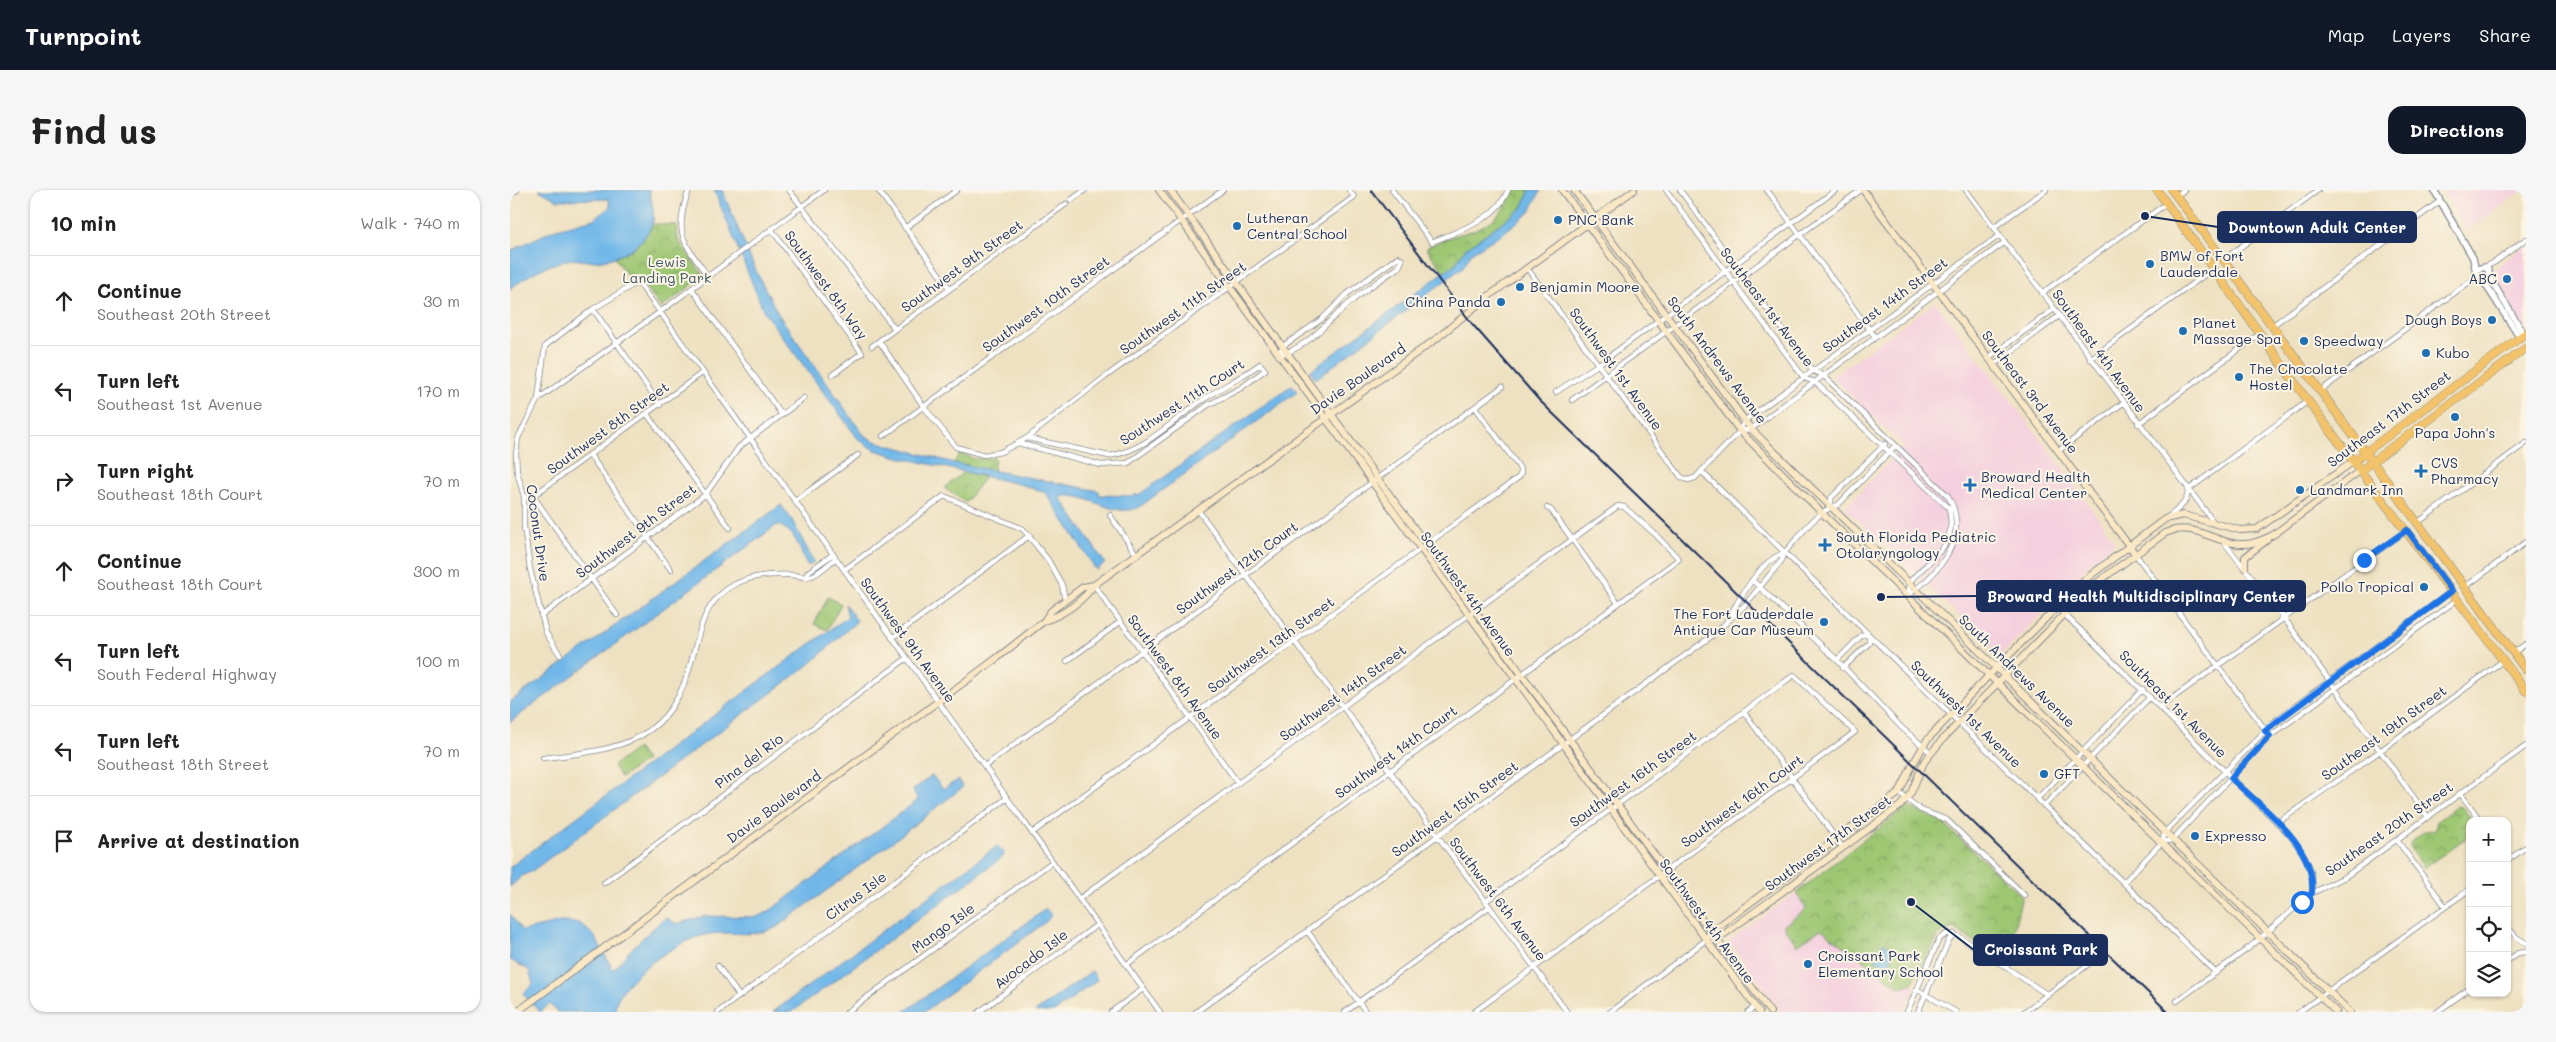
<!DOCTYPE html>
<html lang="en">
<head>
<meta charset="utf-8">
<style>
  body { margin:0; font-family:Mali,sans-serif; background:#f6f6f6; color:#222 }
  .controls { position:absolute; right:15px; bottom:15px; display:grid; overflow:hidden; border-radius:10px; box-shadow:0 1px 4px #0004 }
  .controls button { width:45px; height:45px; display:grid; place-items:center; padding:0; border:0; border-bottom:1px solid #e0e0e0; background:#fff; color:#222; font:25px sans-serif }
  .stop { position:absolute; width:15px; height:15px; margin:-11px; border:4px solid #1a73e8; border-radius:50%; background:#fff }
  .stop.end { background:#1a73e8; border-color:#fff; box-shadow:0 1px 5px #0008 }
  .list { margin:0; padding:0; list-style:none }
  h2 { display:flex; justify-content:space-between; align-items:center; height:65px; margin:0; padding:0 20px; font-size:21px }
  h2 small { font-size:16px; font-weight:400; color:#767676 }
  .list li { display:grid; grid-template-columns:32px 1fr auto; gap:15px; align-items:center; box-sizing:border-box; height:90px; padding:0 20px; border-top:1px solid #e0e0e0 }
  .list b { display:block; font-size:19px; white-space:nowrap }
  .list p { margin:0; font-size:16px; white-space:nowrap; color:#767676 }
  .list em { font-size:16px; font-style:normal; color:#767676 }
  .icon { flex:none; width:28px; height:28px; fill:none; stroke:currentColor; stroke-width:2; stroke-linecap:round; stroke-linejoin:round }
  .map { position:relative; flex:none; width:2016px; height:822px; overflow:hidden; border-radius:15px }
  header { display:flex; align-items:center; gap:30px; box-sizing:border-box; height:70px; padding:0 25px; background:#111827; color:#fff }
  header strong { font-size:24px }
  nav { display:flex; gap:28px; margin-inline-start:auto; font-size:18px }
  .intro { display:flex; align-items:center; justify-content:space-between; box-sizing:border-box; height:120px; padding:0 30px }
  h1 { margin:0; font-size:35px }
  .button { padding:12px 22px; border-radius:15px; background:#111827; color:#fff; font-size:18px; font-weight:700 }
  main { display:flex; gap:30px; padding:0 30px }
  aside { flex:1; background:#fff; border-radius:15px; box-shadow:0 1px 4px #0004 }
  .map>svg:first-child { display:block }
  .built { fill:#f4cfde }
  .grass { fill:#9ec773; stroke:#5c7b68 }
  .park { fill:url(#park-crowns); stroke:#5c7b68 }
  .water { fill:#71b8e9; stroke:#4674a4 }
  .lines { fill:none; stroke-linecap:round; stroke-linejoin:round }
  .minor-casing { stroke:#848890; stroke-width:6 }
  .tertiary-casing { stroke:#848890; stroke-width:8 }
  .secondary-casing { stroke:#848890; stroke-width:8 }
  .primary-casing { stroke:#848890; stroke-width:9 }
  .minor { stroke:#fff; stroke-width:4.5 }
  .tertiary { stroke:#fff; stroke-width:5.5 }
  .secondary { stroke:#fae7c3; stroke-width:6 }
  .primary { stroke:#f2c36a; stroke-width:8 }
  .rail { stroke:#1b2f5e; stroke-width:2 }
  .route { stroke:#1a73e8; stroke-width:6 }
  .poi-dot { fill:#1f6fb2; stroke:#fcf5e5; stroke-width:2 }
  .labels { text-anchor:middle; stroke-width:4; stroke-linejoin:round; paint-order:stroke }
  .poi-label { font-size:14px; fill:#1b2f5e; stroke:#fcf5e5; text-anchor:start }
  .park-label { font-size:14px; fill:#3c5563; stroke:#fcf5e5 }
  .street-label { font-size:14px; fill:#1b2f5e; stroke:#fcf5e5 }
  .leader { fill:none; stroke:#1b2f5e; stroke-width:2 }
  .callout-dot { fill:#1b2f5e; stroke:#fcf5e5; stroke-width:2 }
  .callout { fill:#1b2f5e; stroke:#1b2f5e; stroke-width:2 }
  .callout-label { font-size:15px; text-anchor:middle; font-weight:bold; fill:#fff }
</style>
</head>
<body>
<header>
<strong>Turnpoint</strong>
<nav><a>Map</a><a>Layers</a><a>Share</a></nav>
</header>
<div class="intro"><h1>Find us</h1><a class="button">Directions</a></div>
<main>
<aside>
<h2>10 min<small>Walk · 740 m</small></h2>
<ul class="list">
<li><svg class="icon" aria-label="ahead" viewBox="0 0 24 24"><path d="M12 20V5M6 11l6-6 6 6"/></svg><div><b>Continue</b><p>Southeast 20th Street</p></div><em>30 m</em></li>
<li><svg class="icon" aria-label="left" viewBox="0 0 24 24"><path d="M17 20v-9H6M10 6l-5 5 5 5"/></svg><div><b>Turn left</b><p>Southeast 1st Avenue</p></div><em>170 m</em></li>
<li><svg class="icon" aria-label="right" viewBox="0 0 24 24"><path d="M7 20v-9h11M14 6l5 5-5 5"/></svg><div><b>Turn right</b><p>Southeast 18th Court</p></div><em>70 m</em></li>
<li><svg class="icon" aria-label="ahead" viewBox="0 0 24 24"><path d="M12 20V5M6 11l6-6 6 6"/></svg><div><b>Continue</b><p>Southeast 18th Court</p></div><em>300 m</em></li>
<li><svg class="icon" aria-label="left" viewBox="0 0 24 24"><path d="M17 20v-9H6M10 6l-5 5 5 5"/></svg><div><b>Turn left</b><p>South Federal Highway</p></div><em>100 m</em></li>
<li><svg class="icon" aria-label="left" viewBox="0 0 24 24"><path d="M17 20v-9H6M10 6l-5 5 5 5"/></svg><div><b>Turn left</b><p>Southeast 18th Street</p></div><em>70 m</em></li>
<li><svg class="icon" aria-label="arrive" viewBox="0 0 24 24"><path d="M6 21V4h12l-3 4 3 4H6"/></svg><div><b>Arrive at destination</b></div></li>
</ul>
</aside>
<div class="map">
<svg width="2016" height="822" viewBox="0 0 2016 822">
  <defs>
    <pattern id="park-crowns" width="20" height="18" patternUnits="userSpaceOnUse" patternTransform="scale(1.25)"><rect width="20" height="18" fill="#9ec773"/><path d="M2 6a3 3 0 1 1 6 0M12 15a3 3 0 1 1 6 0" fill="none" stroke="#80a262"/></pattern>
  </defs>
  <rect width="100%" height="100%" fill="#fcf5e5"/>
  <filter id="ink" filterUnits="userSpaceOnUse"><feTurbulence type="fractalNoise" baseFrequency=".02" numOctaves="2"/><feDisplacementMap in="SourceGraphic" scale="10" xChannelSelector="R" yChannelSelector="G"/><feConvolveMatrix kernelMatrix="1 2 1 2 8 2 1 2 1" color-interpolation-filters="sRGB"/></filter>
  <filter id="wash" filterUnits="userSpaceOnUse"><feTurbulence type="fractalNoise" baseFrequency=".0096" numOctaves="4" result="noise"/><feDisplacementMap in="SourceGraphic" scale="20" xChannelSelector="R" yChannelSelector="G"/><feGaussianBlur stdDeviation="1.12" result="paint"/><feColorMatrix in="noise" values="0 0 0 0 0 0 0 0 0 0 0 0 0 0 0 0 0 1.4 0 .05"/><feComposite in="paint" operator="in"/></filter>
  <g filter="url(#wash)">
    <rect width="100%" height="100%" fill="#eee1c1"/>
    <!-- built -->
    <path class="built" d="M1932 0H2013L1957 41Z
      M2016 55V137L2013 139 1978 84Z
      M1425 112 1548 272 1605 352 1582 372 1491 465 1335 318 1393 256 1322 187Z
      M1286 703 1296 719 1287 755 1311 739 1390 798 1402 793 1406 797 1393 822H1272L1219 751Z"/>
    <!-- grass -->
    <path class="grass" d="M318 407 331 414 317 440 304 434Z
      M127 558 136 570 111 588 103 576Z"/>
    <!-- park -->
    <path class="park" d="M1004 0H1020L1012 18 955 59 945 74 934 82 916 58C952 37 983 48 1004 0Z
      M142 34 167 35 168 50 194 86 151 118 130 90H121L105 68 127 56Z
      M450 263 464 269 485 268 483 281 444 273Z
      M454 282 475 287 456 312 434 298Z
      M1397 616 1432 632 1512 706 1504 739 1483 766 1444 738 1430 743 1402 793 1390 798 1311 739 1287 755 1273 736 1296 719 1286 703Z
      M1947 616 1953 618 1963 631H1960V645L1914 678 1901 659 1900 653 1915 641 1925 640 1927 631Z"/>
    <!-- water -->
    <path class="water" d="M29 0H139C141 10 146 24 142 34 133 57 107 70 84 71 75 72 66 68 57 70 36 75 17 85 0 99V61L43 40 84 29 100 17 99 9 47 10Z
      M204 0H212L244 77 268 124 345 233 354 245 364 251 444 273 589 301V305L620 306 630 304 782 195 787 202 628 318C600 328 576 300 550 307L595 373 586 380 536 303 509 294 388 267 365 260 349 250 254 122Z
      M1020 0H1031L1019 23 993 43 961 63 953 77 806 189 800 181 945 74 955 59 1012 18Z
      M271 315 282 330 304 372 298 376C288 360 288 341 267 335L0 532V512Z
      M335 414 347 431 299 475 22 681 12 686 0 697V677L285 465 338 427Z
      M422 585 433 599 448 590 453 597 382 652 267 737C240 750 221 739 195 745 169 750 103 792 105 822H47L40 814 30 822 13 804 23 794 19 780 0 770V724L12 741 51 732 70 733 85 747 103 780 126 754 156 727 166 734 195 726 247 727 258 722 408 610 403 600Z
      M487 656 494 662 493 667 282 822H263Z
      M536 719 541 725 537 731 414 822H394Z
      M1373 753 1383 758 1384 762 1378 776 1365 770Z
      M582 781 587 790 544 822H525Z"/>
  </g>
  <g filter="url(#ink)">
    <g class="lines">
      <defs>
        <path id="minor" d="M179 0C163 43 173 52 198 86
          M279 0 385 139
          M368 0 440 99
          M882 0 922 52C948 41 987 30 998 0
          M1156 0 1294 188 1305 192 1439 318C1447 355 1427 363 1404 387L1399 393 1398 405
          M1170 0 1303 181 1313 185 1438 306C1461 345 1430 383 1398 405
          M1257 0 1365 147
          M1456 0 1705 334
          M0 5 7 0
          M1666 6 1674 0
          M561 10 575 0
          M1484 37 1536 0
          M395 38 447 0
          M262 40 352 163 322 185
          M888 67 892 70 889 77C873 88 857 98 842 111 819 129 798 159 768 165L773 156 812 129 837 104Z
          M1713 70 1808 0
          M1975 77 1985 72 2016 49
          M1017 78 1171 287 1178 290 1185 288 1230 241 1234 231 1490 45
          M182 99 272 225
          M1532 103 1657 13
          M83 119 150 215
          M1762 136 1930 11
          M369 151 414 217 446 257 474 265 491 262 517 248 595 187 844 7 839 0
          M362 156 556 14
          M1478 168 1544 119
          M1580 169 1704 78
          M1483 175 1549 126
          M1810 201 1958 93 1969 88
          M1046 202 1089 174 1326 0
          M28 209 150 122 314 0
          M1062 210 1351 0
          M137 224 220 338
          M1628 234 1751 143
          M1230 241 1241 239 1495 52
          M373 246 713 0
          M508 253 591 275 618 273 698 215 731 198 755 180 750 174C731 188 710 198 691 211 662 231 635 261 599 266L517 248
          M1548 261 1613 213
          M80 265 161 380
          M1191 281 1706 783
          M23 306 107 425
          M14 307 23 306 192 183
          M285 311 348 265
          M1321 317V308L1375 254
          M1037 318 1041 320 1108 413
          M688 320 1057 822
          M600 325 626 364
          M1658 327C1667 320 1678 313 1678 300L1798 211
          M1907 333 2016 253
          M1713 351 1774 428 1918 627
          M1626 365 1760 546
          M334 380 434 306 513 339 538 370 552 395 555 410
          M296 387 298 382 322 365
          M1242 390 1327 470 1392 538 1421 563
          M584 395 728 593
          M1955 397 2016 352
          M1547 417 1778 643C1793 662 1805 678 1802 703
          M31 426 195 305 229 257 294 208
          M1217 430C1230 409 1249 371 1274 363
          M382 448 520 345
          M2003 463 2016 454
          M50 465 36 443 20 379 14 337V307L7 281 6 265 8 248 28 209 35 156 83 119 126 93 131 96 150 122 650 822
          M1327 470 1352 445H1359V453L1333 478
          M557 471 610 432
          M1650 517 1897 340
          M1234 522 1333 658
          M33 568C113 559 162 553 183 465 189 443 193 420 211 404 231 386 256 384 282 385 287 386 295 388 301 386 309 384 318 374 325 369
          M475 576 992 197
          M1389 603 1411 620 1437 630 1514 705
          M1950 603 1971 631
          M1527 609 1633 499
          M1534 616 1640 507
          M1767 633 1870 561 1994 470
          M522 643 1009 287 1011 283 1009 277 965 217
          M1887 650 1935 716
          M1652 652 1662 650 1760 546 1948 409
          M1997 671 2016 657
          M1614 692 1652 652 1655 642 1765 531 1942 401
          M94 693 397 468
          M569 709 1108 316 1114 317 1145 344 1169 369 616 775
          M1997 736 2006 747 2016 753
          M798 742 856 822
          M1997 771 2008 763 2016 762
          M208 776 229 806
          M1408 800 1446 822
          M1667 811 1740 757 1802 703 1835 687 2016 556
          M208 822 497 608
          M337 822 542 672
          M469 822 587 735
          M601 822 633 799
          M686 822 1203 445 1235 415 1272 370 1274 363C1289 347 1307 320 1328 315L1385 256
          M835 822 979 717
          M964 822 1345 542 1284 485 976 711
          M1100 822 1196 750
          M1238 822 1245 817
          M1397 822 1429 749 1438 743 1450 747 1538 805
          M1408 822 1439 750 1444 744
          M1514 822 1580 773
          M1789 822 1960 699
          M1927 822 1960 798"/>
        <path id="tertiary" d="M1924 0 1963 68 1967 87 1973 89 1978 86 1979 82 1976 77 1967 79
          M1978 85 2014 144
          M1972 89 2010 148"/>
        <path id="secondary" d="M649 0 1249 822
          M660 0 868 289 1260 822
          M1052 0 1230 241 1312 323 1826 822
          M1064 0 1241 239 1840 822
          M1353 0 1626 365
          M1735 378V367L1757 350
          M534 431C553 425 573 411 584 395L926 149 976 108 1124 0
          M1196 750 1202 741 1389 603 1403 574 1417 550 1486 478 1573 391 1655 329 1673 325 1730 340 1747 339 1844 271
          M1204 750 1213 745 1390 616 1401 603 1414 572 1432 550 1581 397 1655 343C1684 331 1701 352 1729 354 1742 355 1752 350 1763 345L1851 280
          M7 822 487 468 534 431 541 421 573 397 584 395"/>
        <path id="primary" d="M1647 0 1798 211 2016 501
          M1662 0 2016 480
          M1844 271 2016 143
          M1851 280 2016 158"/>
      </defs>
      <!-- minor casing -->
      <use href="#minor" class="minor-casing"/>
      <!-- tertiary casing -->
      <use href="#tertiary" class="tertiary-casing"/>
      <!-- secondary casing -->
      <use href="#secondary" class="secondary-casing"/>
      <!-- primary casing -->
      <use href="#primary" class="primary-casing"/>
      <!-- minor -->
      <use href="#minor" class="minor"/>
      <!-- tertiary -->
      <use href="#tertiary" class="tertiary"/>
      <!-- secondary -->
      <use href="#secondary" class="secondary"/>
      <!-- primary -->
      <use href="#primary" class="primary"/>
      <!-- rail -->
      <path class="rail" d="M861 0 963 135 1029 210 1658 822"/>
    </g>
  </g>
  <g class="lines" filter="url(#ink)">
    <!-- route -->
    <path class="route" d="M1792 712 1802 703C1807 655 1752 618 1721 588L1760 546 1755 541 1766 532 1942 401 1897 340 1854 370"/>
  </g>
  <!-- markers -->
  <g class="poi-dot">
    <circle cx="1048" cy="30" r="5"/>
    <circle cx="727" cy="36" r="5"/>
    <circle cx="1640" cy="74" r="5"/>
    <circle cx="1997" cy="89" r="5"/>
    <circle cx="1010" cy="97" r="5"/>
    <circle cx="991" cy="112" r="5"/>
    <circle cx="1982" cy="130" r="5"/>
    <circle cx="1673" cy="141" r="5"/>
    <circle cx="1794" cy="151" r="5"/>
    <circle cx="1916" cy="163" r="5"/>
    <circle cx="1729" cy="187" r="5"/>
    <circle cx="1945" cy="227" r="5"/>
    <path d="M1908.5 273.5h5v5h5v5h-5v5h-5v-5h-5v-5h5z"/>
    <path d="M1457.5 287.5h5v5h5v5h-5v5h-5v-5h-5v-5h5z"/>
    <circle cx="1790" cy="300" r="5"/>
    <path d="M1312.5 347.5h5v5h5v5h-5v5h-5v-5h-5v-5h5z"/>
    <circle cx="1914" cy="397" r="5"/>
    <circle cx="1314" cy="432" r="5"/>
    <circle cx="1534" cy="584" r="5"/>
    <circle cx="1685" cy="646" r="5"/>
    <circle cx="1298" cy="774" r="5"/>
  </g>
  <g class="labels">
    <!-- poi labels -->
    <g class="poi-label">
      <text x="737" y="33">Lutheran<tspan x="737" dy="16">Central School</tspan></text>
      <text x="1058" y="35">PNC Bank</text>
      <text x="1650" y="71">BMW of Fort<tspan x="1650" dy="16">Lauderdale</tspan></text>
      <text x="1987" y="94" text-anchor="end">ABC</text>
      <text x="1020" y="102">Benjamin Moore</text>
      <text x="981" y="117" text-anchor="end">China Panda</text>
      <text x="1972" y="135" text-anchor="end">Dough Boys</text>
      <text x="1683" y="138">Planet<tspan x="1683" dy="16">Massage Spa</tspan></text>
      <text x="1804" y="156">Speedway</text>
      <text x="1926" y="168">Kubo</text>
      <text x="1739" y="184">The Chocolate<tspan x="1739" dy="16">Hostel</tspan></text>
      <text x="1945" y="248" text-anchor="middle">Papa John's</text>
      <text x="1921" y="278">CVS<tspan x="1921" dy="16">Pharmacy</tspan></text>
      <text x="1471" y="292">Broward Health<tspan x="1471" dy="16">Medical Center</tspan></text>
      <text x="1800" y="305">Landmark Inn</text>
      <text x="1326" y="352">South Florida Pediatric<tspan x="1326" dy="16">Otolaryngology</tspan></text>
      <text x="1904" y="402" text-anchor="end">Pollo Tropical</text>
      <text x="1304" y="429" text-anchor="end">The Fort Lauderdale<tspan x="1304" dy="16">Antique Car Museum</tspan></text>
      <text x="1544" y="589">GFT</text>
      <text x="1695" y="651">Expresso</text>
      <text x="1308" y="771">Croissant Park<tspan x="1308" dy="16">Elementary School</tspan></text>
    </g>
    <!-- park labels -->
    <g class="park-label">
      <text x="157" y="77">Lewis<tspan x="157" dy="16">Landing Park</tspan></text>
    </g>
    <!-- street labels -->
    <g class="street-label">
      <text transform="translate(452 76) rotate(-36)" y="5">Southwest 9th Street</text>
      <text transform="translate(316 95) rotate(54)" y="5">Southwest 8th Way</text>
      <text transform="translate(536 114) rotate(-36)" y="5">Southwest 10th Street</text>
      <text transform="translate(1375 115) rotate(-36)" y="5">Southeast 14th Street</text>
      <text transform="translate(1257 117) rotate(53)" y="5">Southeast 1st Avenue</text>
      <text transform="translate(673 118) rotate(-35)" y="5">Southwest 11th Street</text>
      <text transform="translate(1589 161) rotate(54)" y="5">Southeast 4th Avenue</text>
      <text transform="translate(1207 170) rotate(53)" y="5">South Andrews Avenue</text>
      <text transform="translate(1106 179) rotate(54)" y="5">Southwest 1st Avenue</text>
      <text transform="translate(848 189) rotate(-35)" y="5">Davie Boulevard</text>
      <text transform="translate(1520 202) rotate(53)" y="5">Southeast 3rd Avenue</text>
      <text transform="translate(672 212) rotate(-33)" y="5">Southwest 11th Court</text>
      <text transform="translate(1879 229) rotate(-37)" y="5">Southeast 17th Street</text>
      <text transform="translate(98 238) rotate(-36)" y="5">Southwest 8th Street</text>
      <text transform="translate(126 341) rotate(-37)" y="5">Southwest 9th Street</text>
      <text transform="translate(28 343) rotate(82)" y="5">Coconut Drive</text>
      <text transform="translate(727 378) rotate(-36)" y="5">Southwest 12th Court</text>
      <text transform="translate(958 404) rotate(54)" y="5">Southwest 4th Avenue</text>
      <text transform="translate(398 450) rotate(54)" y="5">Southwest 9th Avenue</text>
      <text transform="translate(761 455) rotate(-36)" y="5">Southwest 13th Street</text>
      <text transform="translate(1507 481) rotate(44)" y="5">South Andrews Avenue</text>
      <text transform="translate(665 487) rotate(54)" y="5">Southwest 8th Avenue</text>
      <text transform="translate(833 503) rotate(-36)" y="5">Southwest 14th Street</text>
      <text transform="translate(1663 514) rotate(45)" y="5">Southeast 1st Avenue</text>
      <text transform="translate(1456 524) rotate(44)" y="5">Southwest 1st Avenue</text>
      <text transform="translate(1874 543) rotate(-36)" y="5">Southeast 19th Street</text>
      <text transform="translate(886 562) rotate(-36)" y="5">Southwest 14th Court</text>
      <text transform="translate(239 571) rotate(-37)" y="5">Pina del Rio</text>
      <text transform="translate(1123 589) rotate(-36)" y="5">Southwest 16th Street</text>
      <text transform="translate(1232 611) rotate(-36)" y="5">Southwest 16th Court</text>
      <text transform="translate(264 617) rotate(-36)" y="5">Davie Boulevard</text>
      <text transform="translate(945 619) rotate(-36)" y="5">Southwest 15th Street</text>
      <text transform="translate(1879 639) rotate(-35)" y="5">Southeast 20th Street</text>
      <text transform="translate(1318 653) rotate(-36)" y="5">Southwest 17th Street</text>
      <text transform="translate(346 706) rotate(-36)" y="5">Citrus Isle</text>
      <text transform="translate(988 709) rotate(53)" y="5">Southwest 6th Avenue</text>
      <text transform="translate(1197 731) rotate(54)" y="5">Southwest 4th Avenue</text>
      <text transform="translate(433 738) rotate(-36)" y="5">Mango Isle</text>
      <text transform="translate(521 769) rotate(-37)" y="5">Avocado Isle</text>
    </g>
  </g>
  <!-- callouts -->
  <path class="leader" d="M1635 26L1708 37M1371 407L1467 406M1401 712L1464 760"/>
  <g class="callout-dot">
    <circle cx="1635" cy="26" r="5"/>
    <circle cx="1371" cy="407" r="5"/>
    <circle cx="1401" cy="712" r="5"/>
  </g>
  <g class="callout">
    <rect x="1708" y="22" width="198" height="30" rx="5"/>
    <rect x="1467" y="391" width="328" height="30" rx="5"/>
    <rect x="1464" y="745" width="133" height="30" rx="5"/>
  </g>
  <g class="callout-label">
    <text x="1807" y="43">Downtown Adult Center</text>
    <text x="1631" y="412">Broward Health Multidisciplinary Center</text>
    <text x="1531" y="765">Croissant Park</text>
  </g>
</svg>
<div class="controls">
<button>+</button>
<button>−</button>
<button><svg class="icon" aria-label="locate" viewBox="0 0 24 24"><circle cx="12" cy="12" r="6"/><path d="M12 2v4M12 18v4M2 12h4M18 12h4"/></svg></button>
<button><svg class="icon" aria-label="layers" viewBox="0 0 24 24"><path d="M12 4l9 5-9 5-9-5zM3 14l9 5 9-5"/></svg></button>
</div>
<div class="stop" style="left:1792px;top:712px"></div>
<div class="stop end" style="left:1854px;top:370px"></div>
</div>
</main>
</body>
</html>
